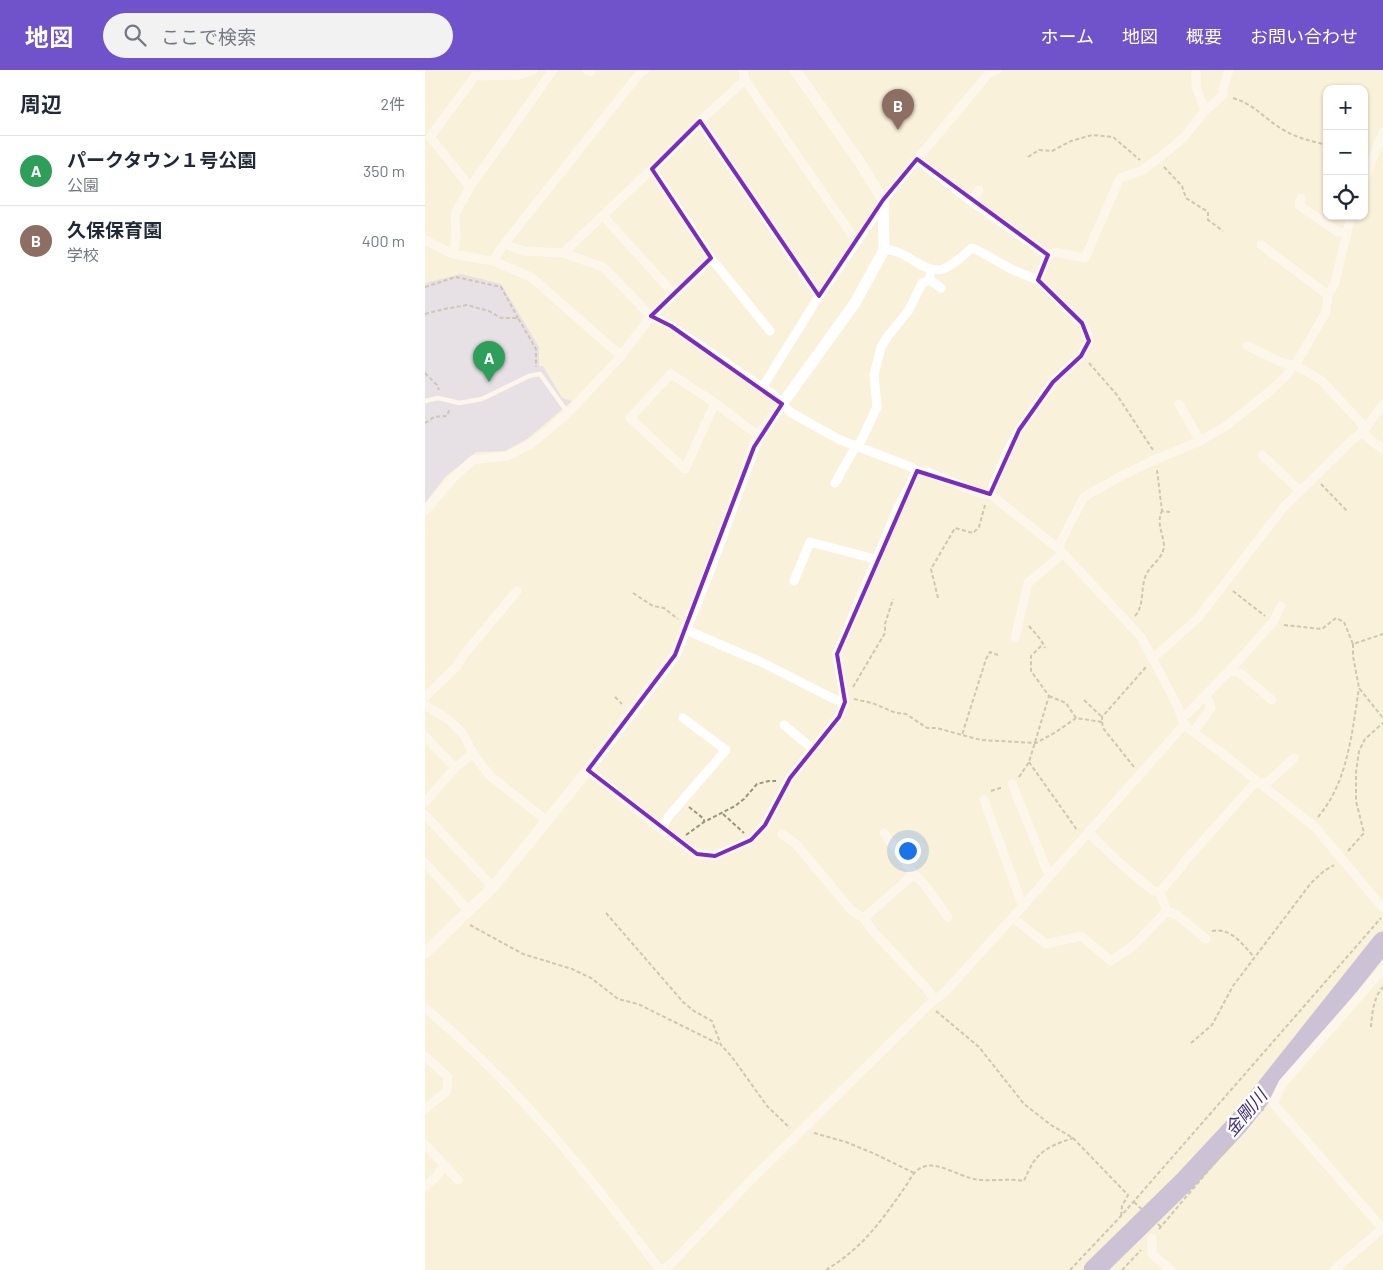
<!DOCTYPE html>
<html lang="ja">
<head>
<meta charset="utf-8">
<style>
  body { margin:0; font-family:Barlow,"Noto Sans JP",sans-serif; background:#f2f2f3; color:#1f2937 }
  .controls { position:absolute; right:15px; top:15px; display:grid; overflow:hidden; border-radius:10px; box-shadow:0 1px 4px #0004 }
  .controls button { width:45px; height:45px; display:grid; place-items:center; padding:0; border:0; border-bottom:1px solid #e0e1e3; background:#fff; color:#1f2937; font:25px sans-serif }
  .you { position:absolute; left:482px; top:780px; width:18px; height:18px; margin:-12px; border:4px solid #fff; border-radius:50%; background:#1a73e8; box-shadow:0 0 0 8px #1a73e833 }
  .badge { display:grid; place-items:center; width:32px; height:32px; border-radius:50%; background:#7052cb; color:#fff; font-size:16px; font-weight:700 }
  .pin { position:absolute; translate:-50% -41px; filter:drop-shadow(0 1px 2px #0008) }
  .pin::after { content:''; position:absolute; top:26px; width:18px; height:15px; background:inherit; clip-path:polygon(0 0,100% 0,50% 100%) }
  .list { margin:0; padding:0; list-style:none }
  h2 { display:flex; justify-content:space-between; align-items:center; height:65px; margin:0; padding:0 20px; font-size:21px }
  h2 small { font-size:16px; font-weight:400; color:#747a83 }
  .list li { display:grid; grid-template-columns:32px 1fr auto; gap:15px; align-items:center; box-sizing:border-box; height:70px; padding:0 20px; border-top:1px solid #e0e1e3 }
  .list b { display:block; font-size:19px; white-space:nowrap }
  .list p { margin:0; font-size:16px; white-space:nowrap; color:#747a83 }
  .list em { font-size:16px; font-style:normal; color:#747a83 }
  .icon { flex:none; width:28px; height:28px; fill:none; stroke:currentColor; stroke-width:2; stroke-linecap:round; stroke-linejoin:round }
  .map { position:relative; flex:none; width:958px; height:1200px; overflow:hidden }
  header { display:flex; align-items:center; gap:30px; box-sizing:border-box; height:70px; padding:0 25px; background:#7052cb; color:#fff }
  header strong { font-size:24px }
  nav { display:flex; gap:28px; margin-inline-start:auto; font-size:18px }
  .search { width:350px; height:45px; background:#f2f2f3; display:flex; align-items:center; gap:12px; box-sizing:border-box; padding:0 18px; border-radius:28px; color:#747a83; font-size:19px }
  main { display:flex }
  aside { flex:1; background:#fff }
  .map>svg:first-child { display:block }
  .green { fill:#d1ccf4 }
  .lines { fill:none; stroke-linecap:round; stroke-linejoin:round }
  .river { stroke:#958ad2; stroke-width:21 }
  .path { stroke:#999483; stroke-width:2; stroke-dasharray:4 2.5; stroke-linecap:butt }
  .service { stroke:#fff; stroke-width:4.5 }
  .minor { stroke:#fff; stroke-width:9 }
  .tertiary { stroke:#fff; stroke-width:11 }
  .marked { fill:none; stroke:#7b2cbf; stroke-width:4; stroke-linejoin:round }
  .labels { text-anchor:middle; stroke-width:5; stroke-linejoin:round; paint-order:stroke }
  .water-label { font-size:18px; font-style:italic; fill:#422c81; stroke:#fefefe }
</style>
</head>
<body>
<header>
<strong>地図</strong>
<div class="search"><svg class="icon" aria-label="search" viewBox="0 0 24 24"><circle cx="10" cy="10" r="6"/><path d="M15 15l6 6"/></svg>ここで検索</div>
<nav><a>ホーム</a><a>地図</a><a>概要</a><a>お問い合わせ</a></nav>
</header>
<main>
<aside>
<h2>周辺<small>2件</small></h2>
<ul class="list">
<li><span class="badge" style="background:#2e9e5b">A</span><div><b>パークタウン１号公園</b><p>公園</p></div><em>350 m</em></li>
<li><span class="badge" style="background:#8d6e63">B</span><div><b>久保保育園</b><p>学校</p></div><em>400 m</em></li>
</ul>
</aside>
<div class="map">
<svg width="958" height="1200" viewBox="0 0 958 1200">
  <rect width="100%" height="100%" fill="#f9f1d9"/>
  <!-- green -->
  <path class="green" d="M36 204 76 214 114 277V296H118L137 328 147 331 102 369 80 381 51 382 20 407 0 433V213Z"/>
  <g class="lines">
    <!-- river -->
    <path class="river" d="M669 1200 760 1111 814 1053 958 872"/>
    <!-- path -->
    <path class="path" d="M808 28C831 35 838 48 857 59 871 68 886 71 902 75
      M603 87 614 80 627 81 646 71 667 65 688 67 715 90
      M739 97 757 116 761 128 783 142V150L798 161
      M0 217 31 207 76 217 93 248
      M0 244 19 239 42 235 64 241 76 248H93L111 279V297
      M664 293 692 325 728 380
      M0 303 12 315 14 320
      M0 353 9 347 22 346 25 338
      M732 400 737 441 745 442
      M896 414 922 441
      M808 521 840 546
      M208 523 228 536 239 538 253 549
      M513 528 506 499 530 458 548 463 554 457 560 435
      M710 546C720 535 715 518 721 505 726 494 739 488 739 475 738 463 731 453 737 441
      M859 555 897 559 911 548 919 552 928 574 958 564
      M604 556 616 570 620 578
      M928 574V586L934 618 958 648
      M573 585 565 582 561 589 537 665 556 670 611 673 631 662 651 648
      M428 617 460 563V554L468 529
      M624 626 641 633 651 648 677 652V647L721 597
      M190 627 197 634
      M429 629 447 633 471 643 481 644 502 658H512L537 665
      M659 630 677 647
      M677 652 678 658 709 697
      M604 692 652 760
      M594 707 604 692 624 626 606 601V586L618 574
      M566 721 578 717
      M264 737 279 749V752
      M298 744 319 763
      M893 747C923 712 927 662 934 618
      M261 765 279 752 310 736 319 729 332 714 344 711H351
      M923 781 939 763 931 731V702L934 681 940 669 958 653
      M181 843 258 932 269 941 287 951 296 975 307 987 342 1036 365 1058
      M45 855 98 884 147 899 166 908 193 929 213 934 296 975
      M787 861C806 857 818 875 829 887
      M511 941 554 977 599 1034 626 1055 648 1068 703 1125 697 1136 696 1146
      M946 957C947 943 949 926 958 917
      M766 973 787 955 808 916 886 813 899 801 909 795
      M389 1063 421 1072 450 1084 489 1103
      M709 1132 736 1157
      M734 1159 832 1043 839 1039
      M401 1200C437 1178 454 1154 478 1120 485 1111 488 1099 501 1096 514 1093 535 1106 549 1109 565 1112 582 1108 599 1111 611 1082 619 1078 648 1068
      M645 1200 696 1146 956 848
      M697 1200 716 1180"/>
    <!-- service -->
    <path class="service" d="M0 331 13 328 34 333 57 329 104 306 115 304 143 343"/>
    <!-- minor -->
    <path class="minor" d="M162 0 166 2
      M318 0 320 10 431 171
      M771 0V16L780 41
      M275 51 320 10
      M492 89 546 131 623 185
      M227 99 275 51 394 226 451 144 458 130 564 3 572 0
      M939 111 958 62
      M45 117 5 67 50 6 94 5 108 0
      M876 128 874 135 911 161 921 164
      M546 131 554 120
      M178 146 249 224
      M0 170 28 184 68 191 106 207 196 286
      M79 174 215 3 220 0
      M836 175 903 225
      M459 180C481 178 498 205 518 199 528 196 538 185 547 178L556 182 586 199 613 210 657 253 662 262 664 271 656 286 628 312 594 360 581 385 565 424
      M138 183 178 197 226 246 286 188 345 261
      M28 184 31 168 30 144 45 117 128 0
      M68 191 79 174 99 181 138 183 227 99 286 188
      M505 205V210L516 218
      M613 210 623 185 630 182 660 188 695 108 716 101 734 88 759 67 780 41 798 25V19L804 0
      M822 276 858 293 874 297 897 311 936 353C939 368 947 371 958 379
      M337 318 394 226
      M290 333 260 399 205 348 246 304 290 333 334 366
      M754 334 775 371
      M837 385 874 420
      M410 413 428 381 436 371 452 337 449 305 456 277 463 266 484 240 497 213 505 210
      M0 441 27 409 48 390 82 386 106 374 143 343 196 286 226 246 246 256 349 325 365 342 413 369 486 397 492 401 502 402 557 424H565L635 480 716 567 753 637 759 655 798 684 890 757 958 838
      M369 511 385 472 450 489
      M261 560 336 592 409 629 420 632
      M590 568 603 513 635 486V473L659 427 698 405 727 391 775 371 801 356 845 321 859 308 872 292 901 242 903 225 910 213 926 146
      M727 589 773 548 858 438 927 370 938 362 958 334
      M0 627 31 597 40 583 92 521
      M847 630 815 603 805 600 848 552 856 536
      M0 635 24 650 38 664 48 683 64 705 122 751
      M756 647 763 643 805 600
      M359 655 388 679
      M768 662 786 638 783 630 779 627
      M0 666 30 698
      M163 700 245 766 272 784 290 786 326 770 340 755 365 708 414 647 420 632 412 584 472 440 492 401
      M587 714 624 805
      M559 730 598 837
      M0 732 30 698 48 683
      M0 745 68 817
      M236 759 243 747 301 680 258 648
      M665 759 667 766 697 795 727 820 735 823
      M357 764 371 774 427 841 439 848 446 859 503 920 509 930
      M0 793 44 841
      M489 804 499 814 523 847
      M439 848 489 804 459 763
      M588 848 621 874 656 866 686 891 709 875 742 841
      M781 869 752 845 742 841 735 823C741 811 753 804 760 791L829 714 843 712 869 688
      M958 899 858 1013 848 1033 958 1159
      M0 938C90 1013 165 1106 235 1200
      M0 986 23 1007 22 1021 0 1039
      M0 1074 33 1110
      M0 1117 12 1106 19 1095
      M727 1168V1184L746 1200
      M238 1200 248 1192 325 1111 509 930 520 922C601 834 679 744 759 655
      M909 1200 957 1159"/>
    <!-- tertiary -->
    <path class="tertiary" d="M0 883 68 817 163 700 250 585 284 501 329 377 334 366 430 233 459 180 458 130 434 91 370 0"/>
  </g>
  <!-- marked area -->
  <path d="M0 0H958V1200H0ZM275 51 394 226 458 130 492 89 623 185 613 210 657 253 664 271 656 286 628 312 594 360 565 424 492 401 412 584 420 632 414 647 365 708 340 755 326 770 290 786 272 784 163 700 250 585 329 377 357 334 246 256 226 246 286 188 227 99Z" fill="#f9f1d9" fill-opacity=".55" fill-rule="evenodd"/>
  <path class="marked" d="M275 51 394 226 458 130 492 89 623 185 613 210 657 253 664 271 656 286 628 312 594 360 565 424 492 401 412 584 420 632 414 647 365 708 340 755 326 770 290 786 272 784 163 700 250 585 329 377 357 334 246 256 226 246 286 188 227 99Z"/>
  <g class="labels">
    <!-- water labels -->
    <g class="water-label">
      <text transform="translate(821 1043) rotate(-50)" y="6">金剛川</text>
    </g>
  </g>
</svg>
<div class="controls">
<button>+</button>
<button>−</button>
<button><svg class="icon" aria-label="locate" viewBox="0 0 24 24"><circle cx="12" cy="12" r="6"/><path d="M12 2v4M12 18v4M2 12h4M18 12h4"/></svg></button>
</div>
<div class="you"></div>
<div class="pin badge" style="left:64px;top:312px;background:#2e9e5b">A</div>
<div class="pin badge" style="left:473px;top:60px;background:#8d6e63">B</div>
</div>
</main>
</body>
</html>
